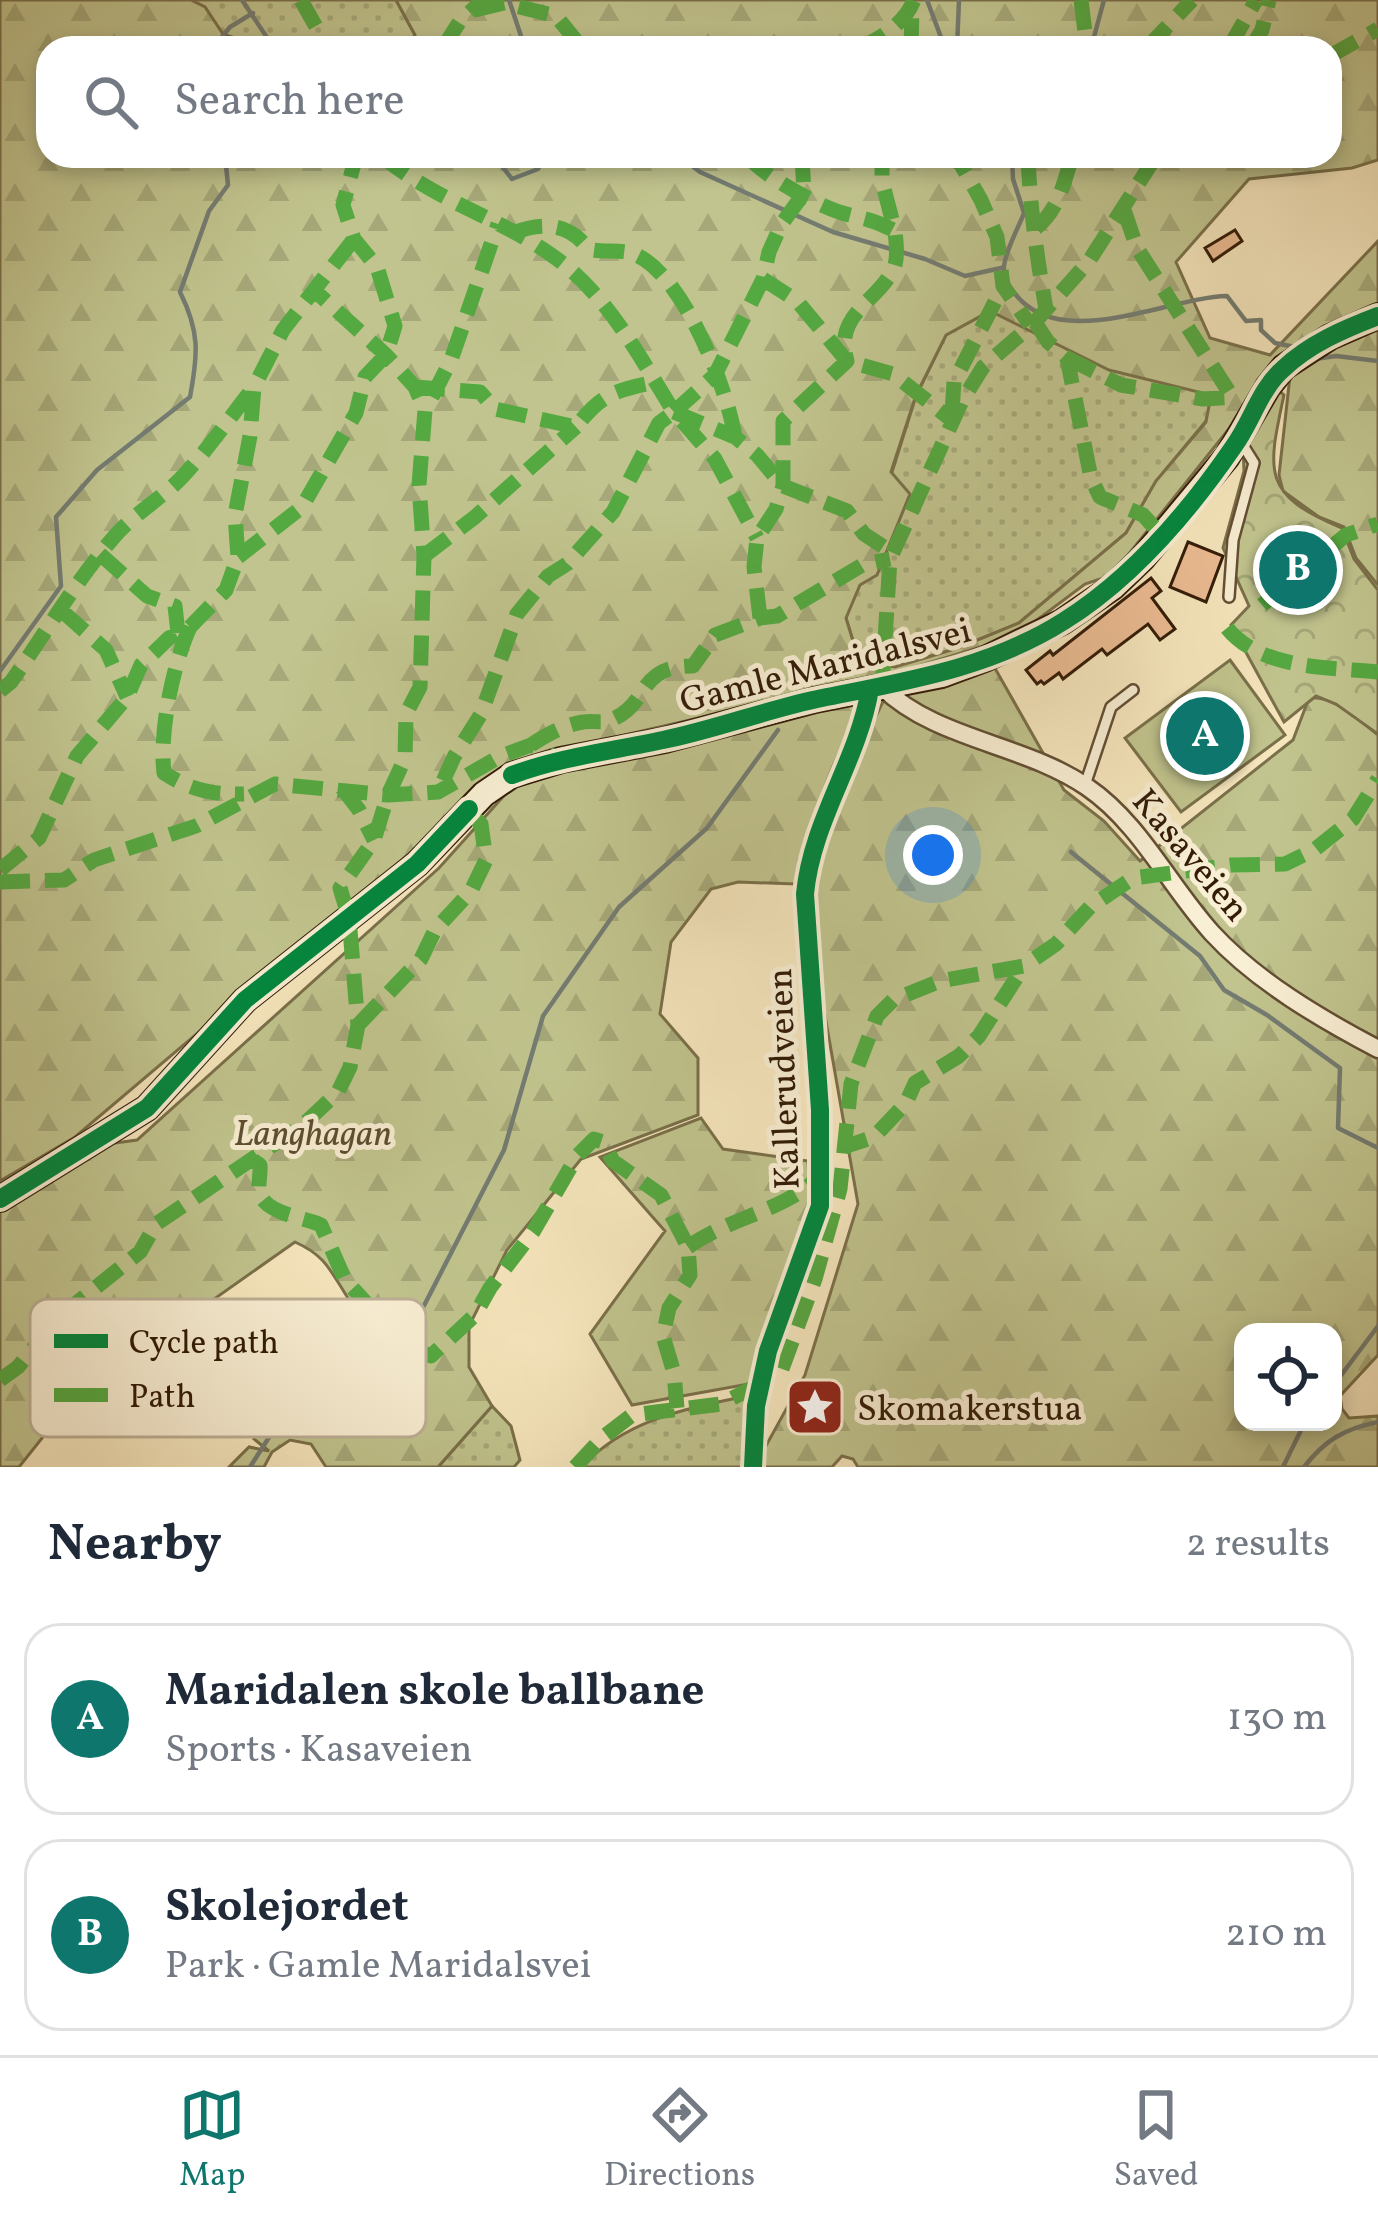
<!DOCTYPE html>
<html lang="en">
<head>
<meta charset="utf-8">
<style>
  body { margin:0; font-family:Vollkorn,serif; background:#f6f6f7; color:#1f2937 }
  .controls { position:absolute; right:36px; bottom:36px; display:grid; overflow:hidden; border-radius:24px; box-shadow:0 6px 18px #0003 }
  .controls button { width:108px; height:108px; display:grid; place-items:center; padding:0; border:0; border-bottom:3px solid #e0e1e3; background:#fff; color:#1f2937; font:60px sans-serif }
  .you { position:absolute; left:933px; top:855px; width:42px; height:42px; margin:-30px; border:9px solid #fff; border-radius:50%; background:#1a73e8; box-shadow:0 0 0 18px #1a73e833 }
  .badge { display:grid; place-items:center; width:78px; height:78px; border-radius:50%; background:#0f766e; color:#fff; font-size:39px; font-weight:700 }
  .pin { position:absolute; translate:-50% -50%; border:6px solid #fff; box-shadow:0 3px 12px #0006 }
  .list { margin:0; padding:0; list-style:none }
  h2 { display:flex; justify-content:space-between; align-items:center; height:156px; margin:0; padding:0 48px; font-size:51px }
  h2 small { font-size:39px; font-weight:400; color:#747a83 }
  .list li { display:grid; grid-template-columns:78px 1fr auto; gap:36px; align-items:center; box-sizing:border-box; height:192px; margin:0 24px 24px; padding:0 24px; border:3px solid #e0e1e3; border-radius:36px }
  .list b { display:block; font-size:45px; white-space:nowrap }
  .list p { margin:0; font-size:39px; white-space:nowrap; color:#747a83 }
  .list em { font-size:39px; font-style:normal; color:#747a83 }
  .icon { flex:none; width:66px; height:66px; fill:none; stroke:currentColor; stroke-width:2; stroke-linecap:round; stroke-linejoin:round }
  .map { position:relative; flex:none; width:1378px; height:1467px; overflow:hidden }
  .search { position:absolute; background:#fff; box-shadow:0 6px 18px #0003; left:36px; right:36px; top:36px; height:132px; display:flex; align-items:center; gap:30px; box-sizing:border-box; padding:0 42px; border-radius:36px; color:#747a83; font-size:45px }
  .sheet { height:588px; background:#fff }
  nav { display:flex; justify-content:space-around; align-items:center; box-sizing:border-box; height:168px; border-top:3px solid #e0e1e3; background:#fff; font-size:33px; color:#747a83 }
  nav a { display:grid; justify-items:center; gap:6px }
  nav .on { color:#0f766e }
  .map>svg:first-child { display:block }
  .grass { fill:url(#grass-dots); stroke:#7a704a; stroke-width:3 }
  .forest { fill:url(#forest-firs); stroke:#7a704a; stroke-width:3; fill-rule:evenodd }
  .park { fill:url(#park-crowns); stroke:#7a704a; stroke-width:3 }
  .pitch { fill:#c1c48e; stroke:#7a704a; stroke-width:3 }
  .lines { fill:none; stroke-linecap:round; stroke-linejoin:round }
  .stream { stroke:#747c72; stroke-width:4.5 }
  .building { fill:#ecbc93; stroke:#321b07; stroke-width:3 }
  .lane-casing { stroke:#634e34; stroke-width:14 }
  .street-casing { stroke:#634e34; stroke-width:21 }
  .secondary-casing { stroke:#321b07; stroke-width:28 }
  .lane { stroke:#f9efd4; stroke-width:9 }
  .street { stroke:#f9efd4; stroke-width:16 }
  .secondary { stroke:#f9efd4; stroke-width:24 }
  .quiet { stroke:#54a941; stroke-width:15; stroke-dasharray:30 15; stroke-linecap:butt }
  .cycleway-casing { stroke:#f9efd4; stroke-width:26 }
  .cycleway { stroke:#00873e; stroke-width:18 }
  .labels { text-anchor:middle; stroke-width:10; stroke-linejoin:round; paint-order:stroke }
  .street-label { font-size:36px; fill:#321b07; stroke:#f9efd4 }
  .park-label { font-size:36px; font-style:italic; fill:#5d4e30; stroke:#f9efd4 }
  .poi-label { font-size:36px; fill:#321b07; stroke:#f9efd4; text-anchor:start }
  .key { fill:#f9efd4; stroke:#bdaf96; stroke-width:3 }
  .key-label { font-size:33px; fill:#321b07 }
</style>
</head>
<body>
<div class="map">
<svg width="1378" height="1467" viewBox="0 0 1378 1467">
  <defs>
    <pattern id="grass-dots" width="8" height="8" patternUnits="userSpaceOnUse" patternTransform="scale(3)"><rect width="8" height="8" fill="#c1c48e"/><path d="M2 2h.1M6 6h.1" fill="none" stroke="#a6a879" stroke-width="1.8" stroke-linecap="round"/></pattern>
    <pattern id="forest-firs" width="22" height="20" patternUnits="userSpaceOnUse" patternTransform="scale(3)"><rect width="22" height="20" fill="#c1c48e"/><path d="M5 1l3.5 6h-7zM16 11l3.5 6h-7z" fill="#a6a879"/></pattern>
    <pattern id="park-crowns" width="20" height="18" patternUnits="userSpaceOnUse" patternTransform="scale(3)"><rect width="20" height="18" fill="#c1c48e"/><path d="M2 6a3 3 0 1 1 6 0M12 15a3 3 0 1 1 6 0" fill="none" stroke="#a6a879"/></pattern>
  </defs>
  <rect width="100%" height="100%" fill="#f6e6bd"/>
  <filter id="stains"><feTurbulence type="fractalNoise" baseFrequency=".00167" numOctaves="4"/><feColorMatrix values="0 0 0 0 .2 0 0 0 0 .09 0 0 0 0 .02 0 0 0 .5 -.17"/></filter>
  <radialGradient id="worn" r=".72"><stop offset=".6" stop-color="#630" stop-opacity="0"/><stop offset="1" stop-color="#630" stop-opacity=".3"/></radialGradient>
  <!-- grass -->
  <path class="grass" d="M191 0H396L415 35 407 48C364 48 257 57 224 35 210 25 207 9 191 0Z
    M990 311 1212 394 1206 421 1156 481 1126 533 1019 623 958 648 895 667 859 660 846 618 916 396 946 335Z
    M757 1394 744 1453 748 1467H582C627 1417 695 1407 757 1394Z
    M492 1406 511 1426 520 1460 514 1467H438Z"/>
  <!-- forest -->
  <path class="forest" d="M0 0H191L205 7 223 34 265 48H48V156H1330V48H407L415 35 396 0H1378V160L1352 168 1249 179 1176 262 1210 338 1270 355 1378 241V303L1284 360 1112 575 1085 584 1014 637 895 673 581 745 501 776 75 1137 0 1181ZM990 311 1109 370 1211 395 1206 422 1156 481 1126 533 1019 623 958 648 895 667 859 661 846 618 860 585 877 575 910 494 891 472 916 395 946 335Z
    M1366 325 1378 330V585L1356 558 1344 527 1319 517 1283 491 1279 475 1291 367Z
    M988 656 1064 790 1104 821 1140 861 1293 740 1309 698C1335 695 1358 720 1378 735V1355L1340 1396 1342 1409 1349 1418 1378 1416V1467H858L853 1459 842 1456 832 1467H765L762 1453 805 1375 858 1204 803 890 818 836 891 685ZM1243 1332H1333V1422H1243Z
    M871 692C834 752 812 816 795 884L738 882 711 889 671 942 660 1014 698 1058V1115L581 1159 507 1250 469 1326V1367L492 1406 438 1467H326L311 1444 290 1440 272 1452 264 1467H229L249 1447 269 1451 254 1439C279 1401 286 1404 329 1417 377 1371 383 1350 346 1295 329 1268 324 1255 295 1242L74 1398 19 1467H0V1208L100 1145 137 1140 439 868 509 790 574 762Z
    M701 1118 723 1149 808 1161 812 1223 760 1382 632 1405 590 1334 665 1231 600 1157Z"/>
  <!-- park -->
  <path class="park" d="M1272 385 1284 395C1267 473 1262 495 1342 528L1354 559 1378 590V734L1336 704 1316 696 1284 722 1231 625 1249 606 1223 548 1244 471 1242 422Z"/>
  <!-- pitch -->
  <path class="pitch" d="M1230 660 1285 735 1181 812 1125 738Z"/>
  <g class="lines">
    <!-- stream -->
    <path class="stream" d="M242 0 274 48
      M509 0 521 36 520 48
      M927 0 945 48
      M213 48 230 27 253 13
      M957 48 959 0
      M1091 48 1104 0
      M494 156 512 179 538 169 544 156
      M679 156 700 172 833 232 925 259 965 276 1001 268
      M1012 156 1013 179 1024 213C1018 229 1006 249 1004 266 1003 274 1008 285 1013 291 1057 355 1168 297 1227 296L1246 321 1261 320V330L1275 343 1295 347
      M1315 359 1336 356 1378 361
      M0 671 61 586 56 517 97 470 190 397C198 354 200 332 180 292L209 211 228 185 225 156
      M1071 852 1200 956 1224 990 1267 1015 1340 1068 1338 1128 1378 1148
      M1333 1386 1378 1326
      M250 1467 275 1428 286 1420 331 1434 349 1420 370 1390 397 1366 412 1329 504 1150 543 1016 619 907 707 828 778 730
      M1283 1467 1305 1422
      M1304 1467C1325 1440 1344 1429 1378 1422"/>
  </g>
  <!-- building -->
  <path class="building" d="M1235 230 1242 241 1213 261 1205 248Z
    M1188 542 1223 556 1206 602 1170 587Z
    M1151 578 1161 591 1152 598 1175 629 1160 640 1148 624 1107 655 1102 649 1063 679 1059 673 1044 684 1041 681 1037 684 1026 670 1050 651 1053 655Z"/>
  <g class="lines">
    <defs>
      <path id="lane" d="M1229 597 1233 540 1254 463 1239 439
        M1085 785 1111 707 1133 690"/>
      <path id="street" d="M882 687C936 740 1025 744 1087 787 1140 823 1170 887 1212 933 1256 981 1321 1019 1378 1049
        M753 1467 756 1406 768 1351 820 1206V1110L805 894C812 820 858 761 870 689"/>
      <path id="secondary" d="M0 1199 147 1108 245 1000 417 864 484 794 512 775 561 760 665 740 815 700 942 675 985 659 1062 622 1113 587 1142 559 1227 457 1268 387 1284 367 1330 337 1378 316"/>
    </defs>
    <!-- lane casing -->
    <use href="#lane" class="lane-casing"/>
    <!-- street casing -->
    <use href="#street" class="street-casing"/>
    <!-- secondary casing -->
    <use href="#secondary" class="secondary-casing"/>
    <!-- lane -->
    <use href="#lane" class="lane"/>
    <!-- street -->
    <use href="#street" class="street"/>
    <!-- secondary -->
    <use href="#secondary" class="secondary"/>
    <!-- quiet -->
    <path class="quiet" d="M301 0 328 48
      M1081 0 1087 48
      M475 10 504 3 556 16 582 48
      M443 48 460 21 483 0
      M858 48C881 39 905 23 914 0
      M911 48 912 8
      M1147 48 1192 0
      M1229 48 1256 0
      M1251 48 1262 30 1269 0
      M1330 56 1378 29
      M382 156C433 200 502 218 557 259 609 297 640 358 674 412L659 423 613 512 567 564 548 576 517 614 481 714 454 757 438 792
      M747 156C764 176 813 203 839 212 862 219 871 218 895 231L882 181V156
      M943 156 960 163 981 200 997 237 1003 286 1030 325
      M1028 156C1030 208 1037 258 1046 309
      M1124 210 1137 248 1231 395
      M1036 228C1059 209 1064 183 1072 156
      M513 233C541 222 569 222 588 249 602 253 621 249 634 254 683 273 727 388 735 437
      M763 279 797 301 847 361 893 374 953 421
      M1035 322 1048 342 1067 358 1091 478 1100 497 1143 515 1162 536
      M1067 358 1121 385 1203 399 1239 397
      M415 387 480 392 495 409 576 427C601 394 616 390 655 382
      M432 397 451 360 498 224
      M674 412 715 375 763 279 769 252 781 225 804 193 802 156
      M674 412 735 437 757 455 783 486 847 511 864 534 893 553
      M952 412 954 382 1003 286
      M682 421 715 459 757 538
      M100 554 147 596 175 606 178 633
      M424 556 475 517 576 427
      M238 557 302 507 356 413 365 377 386 355 395 326 377 267 354 239 343 205 356 156
      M1262 605 1346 535 1378 524
      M62 611 106 650 127 697
      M760 618 754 567 757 538 776 509 783 486V421L847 361C834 314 874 305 893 270 899 258 896 243 895 231
      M190 627C173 664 159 732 164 773 190 790 214 795 244 794
      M1227 628C1261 670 1329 667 1378 672
      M882 687 890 559 962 401 983 367 1035 322 1089 261 1156 156
      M0 691 11 682C45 634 75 582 114 537 133 514 163 498 184 475 209 448 231 416 254 387
      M531 745C546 735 564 725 583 722 593 720 601 724 611 720 652 703 635 666 693 666L715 635 760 618 777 616 864 564 890 559
      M342 788 359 810 374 840
      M0 870 39 838 77 756 127 697 141 665 169 638 190 627 226 590 238 557 235 515 250 436 254 387 283 330 354 239
      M0 882 64 880 94 860 196 826 275 784 388 795 438 792 499 757 531 745 561 760
      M358 1025 421 959 435 930 471 891 486 860 481 824 459 803
      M838 1144 847 1146 874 1137 906 1103 915 1083 959 1056 979 1036 1024 966
      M253 1160 260 1165C261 1174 257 1187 260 1195 269 1215 304 1217 321 1225L345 1280 369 1306 389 1341 431 1356 475 1315 490 1288 533 1232 577 1156 594 1139 603 1142 613 1161 661 1195 688 1247 690 1275 669 1308 663 1336 674 1373 677 1408
      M688 1247C732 1216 783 1212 820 1176
      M782 1369 815 1279 840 1189 851 1084 877 1016 893 1000 940 981 1024 966 1056 944 1090 907 1133 878 1232 865 1285 864 1314 850 1353 819 1378 779
      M0 1380 18 1367 59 1317 140 1252 156 1224 304 1124 338 1092 350 1067 358 1025 349 918 340 888 374 840 388 795 405 758 406 714 420 687 424 556 419 485 425 410 415 387 386 355 316 292
      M575 1467 602 1438 632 1415 721 1404 760 1384"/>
    <defs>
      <path id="cycleway" d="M512 775C561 757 612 751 663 740 717 729 768 709 822 698 906 681 990 668 1064 621 1133 578 1188 513 1234 446 1252 421 1260 389 1283 369 1309 344 1344 329 1378 316
        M0 1199 147 1108 245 1000 417 864 469 809
        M753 1467 756 1406 768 1351 820 1206V1110L805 894C812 820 858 761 870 689"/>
    </defs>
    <!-- cycleway casing -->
    <use href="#cycleway" class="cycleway-casing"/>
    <!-- cycleway -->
    <use href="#cycleway" class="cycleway"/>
  </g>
  <!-- icons -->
  <defs>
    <symbol id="sight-square" viewBox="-11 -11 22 22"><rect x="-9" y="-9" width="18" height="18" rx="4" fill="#8f2418" stroke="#f9efd4"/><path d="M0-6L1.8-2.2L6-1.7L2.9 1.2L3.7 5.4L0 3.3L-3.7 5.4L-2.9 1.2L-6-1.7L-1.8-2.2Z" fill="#fff"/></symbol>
  </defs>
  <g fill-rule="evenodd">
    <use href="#sight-square" x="782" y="1374" width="66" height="66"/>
  </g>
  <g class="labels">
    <!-- street labels -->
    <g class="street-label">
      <text transform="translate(825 664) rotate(-14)" y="13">Gamle Maridalsvei</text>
      <text transform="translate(1192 854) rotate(50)" y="13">Kasaveien</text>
      <text transform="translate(782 1079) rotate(-92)" y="13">Kallerudveien</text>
    </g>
    <!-- park labels -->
    <g class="park-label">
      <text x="313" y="1145">Langhagan</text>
    </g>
    <!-- poi labels -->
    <g class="poi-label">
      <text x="857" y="1420">Skomakerstua</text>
    </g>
  </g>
  <!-- legend -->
  <rect x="30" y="1299" width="396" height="138" rx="18" class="key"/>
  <rect x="54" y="1334" width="54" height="14" fill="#00873e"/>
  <rect x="54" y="1388" width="54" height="14" fill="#54a941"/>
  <g class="key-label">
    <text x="129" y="1353">Cycle path</text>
    <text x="129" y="1407">Path</text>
  </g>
  <rect width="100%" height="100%" filter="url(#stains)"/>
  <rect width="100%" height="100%" fill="url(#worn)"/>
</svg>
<div class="controls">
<button><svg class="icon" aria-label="locate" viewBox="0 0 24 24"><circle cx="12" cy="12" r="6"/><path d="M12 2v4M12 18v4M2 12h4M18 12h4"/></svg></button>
</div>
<div class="you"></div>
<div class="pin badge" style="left:1205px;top:736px">A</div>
<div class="pin badge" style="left:1298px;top:570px">B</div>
<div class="search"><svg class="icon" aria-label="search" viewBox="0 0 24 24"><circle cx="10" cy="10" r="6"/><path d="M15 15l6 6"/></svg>Search here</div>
</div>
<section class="sheet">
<h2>Nearby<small>2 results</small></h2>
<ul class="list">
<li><span class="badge">A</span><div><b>Maridalen skole ballbane</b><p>Sports · Kasaveien</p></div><em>130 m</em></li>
<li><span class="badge">B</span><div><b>Skolejordet</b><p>Park · Gamle Maridalsvei</p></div><em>210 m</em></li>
</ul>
</section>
<nav>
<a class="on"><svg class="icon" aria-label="map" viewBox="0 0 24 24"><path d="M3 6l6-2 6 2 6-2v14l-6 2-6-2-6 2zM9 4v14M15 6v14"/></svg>Map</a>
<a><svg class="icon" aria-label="directions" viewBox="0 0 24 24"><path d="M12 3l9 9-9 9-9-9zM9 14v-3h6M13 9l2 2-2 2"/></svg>Directions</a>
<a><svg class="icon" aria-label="saved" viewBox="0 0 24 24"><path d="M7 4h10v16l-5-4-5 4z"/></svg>Saved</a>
</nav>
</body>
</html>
